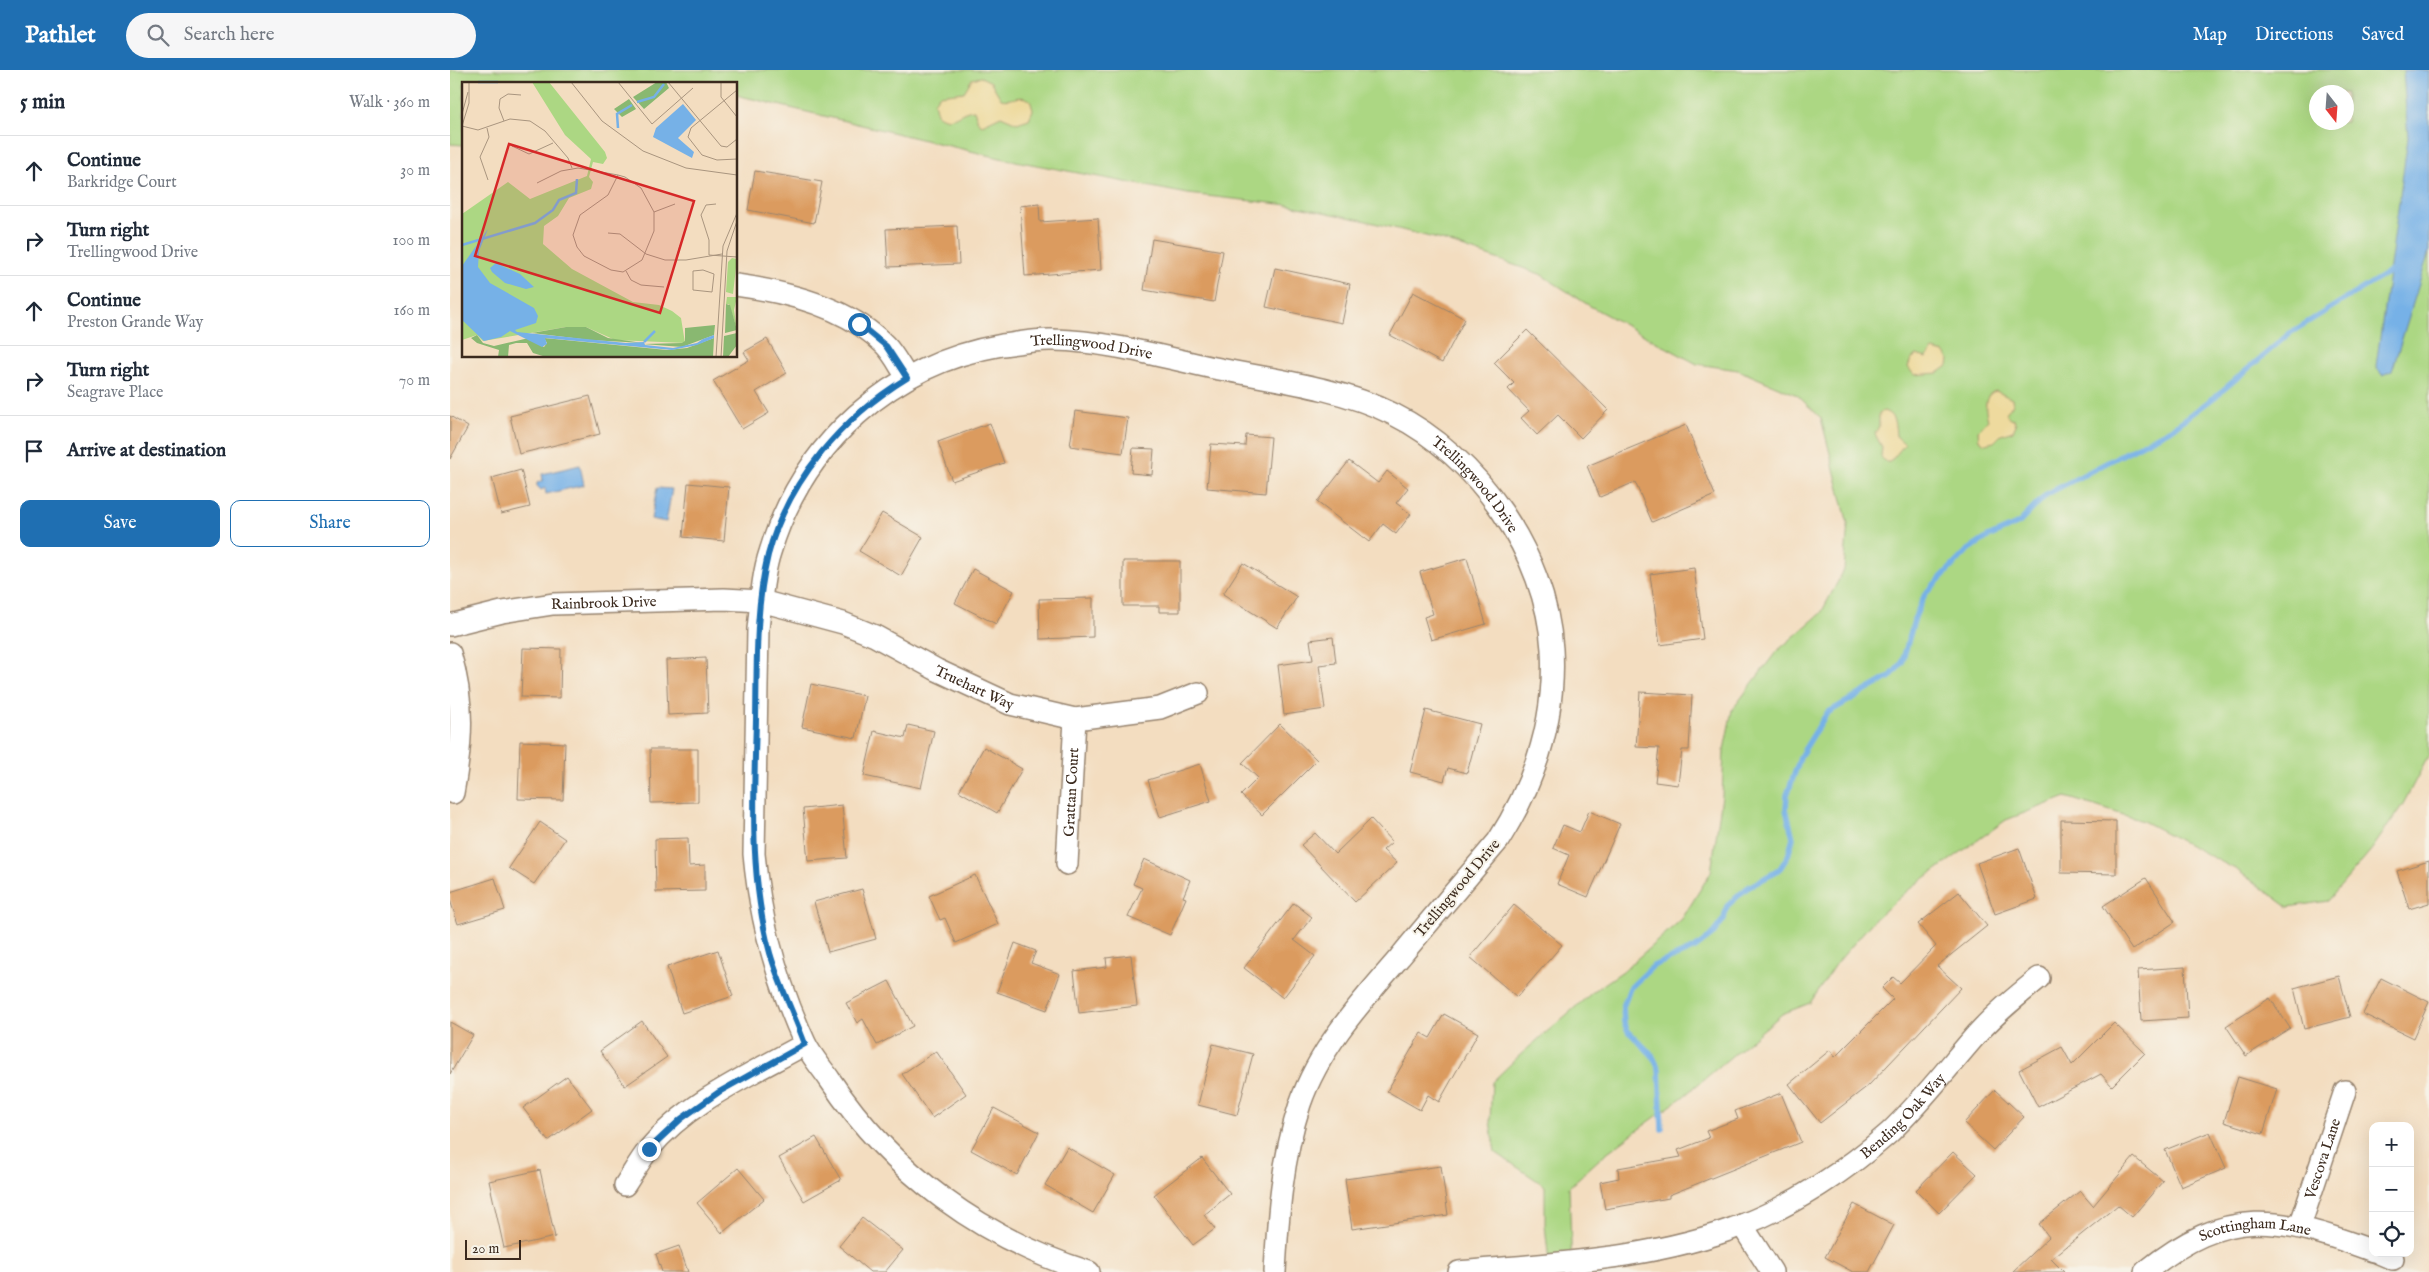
<!DOCTYPE html>
<html lang="en">
<head>
<meta charset="utf-8">
<style>
  body { margin:0; font-family:"IM FELL English",serif; background:#f6f6f7; color:#1f2937 }
  .controls { position:absolute; right:15px; bottom:15px; display:grid; overflow:hidden; border-radius:10px; box-shadow:0 5px 20px #0002 }
  .controls button { width:45px; height:45px; display:grid; place-items:center; padding:0; border:0; border-bottom:1px solid #e0e1e3; background:#fff; color:#1f2937; font:25px sans-serif }
  .compass { position:absolute; left:1859px; top:15px; width:45px; height:45px; border-radius:50%; background:#fff; box-shadow:0 5px 20px #0002; rotate:163deg }
  .scale { position:absolute; left:15px; bottom:12px; width:56px; box-sizing:border-box; padding-left:5px; border:2px solid #3b2a1e; border-top:0; font-size:14px; line-height:18px; white-space:nowrap; color:#3b2a1e; -webkit-text-stroke:4px #f7f3e8; paint-order:stroke }
  .stop { position:absolute; width:15px; height:15px; margin:-11px; border:4px solid #1f6fb2; border-radius:50%; background:#fff }
  .stop.end { background:#1f6fb2; border-color:#fff; box-shadow:0 1px 5px #0008 }
  .list { margin:0; padding:0; list-style:none }
  h2 { display:flex; justify-content:space-between; align-items:center; height:65px; margin:0; padding:0 20px; font-size:21px }
  h2 small { font-size:16px; font-weight:400; color:#747a83 }
  .list li { display:grid; grid-template-columns:32px 1fr auto; gap:15px; align-items:center; box-sizing:border-box; height:70px; padding:0 20px; border-top:1px solid #e0e1e3 }
  .list b { display:block; font-size:19px; white-space:nowrap }
  .list p { margin:0; font-size:16px; white-space:nowrap; color:#747a83 }
  .list em { font-size:16px; font-style:normal; color:#747a83 }
  .actions { display:flex; gap:10px; padding:15px 20px }
  .actions a { flex:1; padding:11px 0; border:1px solid #1f6fb2; border-radius:10px; text-align:center; font-size:18px; color:#1f6fb2 }
  .actions .main { background:#1f6fb2; color:#fff }
  .icon { flex:none; width:28px; height:28px; fill:none; stroke:currentColor; stroke-width:2; stroke-linecap:round; stroke-linejoin:round }
  .map { position:relative; flex:none; width:1979px; height:1202px; overflow:hidden }
  header { display:flex; align-items:center; gap:30px; box-sizing:border-box; height:70px; padding:0 25px; background:#1f6fb2; color:#fff }
  header strong { font-size:24px }
  nav { display:flex; gap:28px; margin-inline-start:auto; font-size:18px }
  .search { width:350px; height:45px; background:#f6f6f7; display:flex; align-items:center; gap:12px; box-sizing:border-box; padding:0 18px; border-radius:28px; color:#747a83; font-size:19px }
  main { display:flex }
  aside { flex:1; background:#fff }
  .map>svg:first-child { display:block }
  .green { fill:#acd783; stroke:#748050; fill-rule:evenodd }
  .sand { fill:#eeda9e; stroke:#94825e }
  .water { fill:#76b1e7; stroke:#586e82 }
  .lines { fill:none; stroke-linecap:round; stroke-linejoin:round }
  .stream { stroke:#76b1e7; stroke-width:5.5 }
  .building { fill:#db9b5f }
  .minor-casing { stroke:#97846f; stroke-width:24 }
  .minor { stroke:#fff; stroke-width:21 }
  .route { stroke:#1f6fb2; stroke-width:6 }
  .labels { text-anchor:middle; stroke-width:4; stroke-linejoin:round; paint-order:stroke }
  .street-label { font-size:15px; fill:#3b2a1e; stroke:#f7f3e8 }
  .inset-river { fill:none; stroke:#76b1e7; stroke-width:2.5 }
  .inset-road { fill:none; stroke:#a9957f; stroke-width:1 }
  .view { fill:#d62828; fill-opacity:0.15; stroke:#d62828; stroke-width:2.5 }
  .inset-edge { fill:none; stroke:#3b2a1e; stroke-width:2.5 }
</style>
</head>
<body>
<header>
<strong>Pathlet</strong>
<div class="search"><svg class="icon" aria-label="search" viewBox="0 0 24 24"><circle cx="10" cy="10" r="6"/><path d="M15 15l6 6"/></svg>Search here</div>
<nav><a>Map</a><a>Directions</a><a>Saved</a></nav>
</header>
<main>
<aside>
<h2>5 min<small>Walk · 360 m</small></h2>
<ul class="list">
<li><svg class="icon" aria-label="ahead" viewBox="0 0 24 24"><path d="M12 20V5M6 11l6-6 6 6"/></svg><div><b>Continue</b><p>Barkridge Court</p></div><em>30 m</em></li>
<li><svg class="icon" aria-label="right" viewBox="0 0 24 24"><path d="M7 20v-9h11M14 6l5 5-5 5"/></svg><div><b>Turn right</b><p>Trellingwood Drive</p></div><em>100 m</em></li>
<li><svg class="icon" aria-label="ahead" viewBox="0 0 24 24"><path d="M12 20V5M6 11l6-6 6 6"/></svg><div><b>Continue</b><p>Preston Grande Way</p></div><em>160 m</em></li>
<li><svg class="icon" aria-label="right" viewBox="0 0 24 24"><path d="M7 20v-9h11M14 6l5 5-5 5"/></svg><div><b>Turn right</b><p>Seagrave Place</p></div><em>70 m</em></li>
<li><svg class="icon" aria-label="arrive" viewBox="0 0 24 24"><path d="M6 21V4h12l-3 4 3 4H6"/></svg><div><b>Arrive at destination</b></div></li>
</ul>
<div class="actions"><a class="main">Save</a><a>Share</a></div>
</aside>
<div class="map">
<svg width="1979" height="1202" viewBox="0 0 1979 1202">
  <rect width="100%" height="100%" fill="#f7f3e8"/>
  <filter id="ink" filterUnits="userSpaceOnUse"><feTurbulence type="fractalNoise" baseFrequency=".02" numOctaves="2"/><feDisplacementMap in="SourceGraphic" scale="10" xChannelSelector="R" yChannelSelector="G"/><feConvolveMatrix kernelMatrix="1 2 1 2 8 2 1 2 1" color-interpolation-filters="sRGB"/></filter>
  <filter id="wash" filterUnits="userSpaceOnUse"><feTurbulence type="fractalNoise" baseFrequency=".0096" numOctaves="4" result="noise"/><feDisplacementMap in="SourceGraphic" scale="20" xChannelSelector="R" yChannelSelector="G"/><feGaussianBlur stdDeviation="1.12" result="paint"/><feColorMatrix in="noise" values="0 0 0 0 0 0 0 0 0 0 0 0 0 0 0 0 0 1.4 0 .05"/><feComposite in="paint" operator="in"/></filter>
  <g filter="url(#wash)">
    <rect width="100%" height="100%" fill="#f3ddc0"/>
    <!-- green -->
    <path class="green" d="M0 0H1979V685L1953 734 1922 779 1878 831 1838 837 1787 800 1693 751 1616 727 1556 750 1462 817 1424 850 1387 893 1360 933 1332 944 1234 1026 1155 1084 1119 1117 1122 1202H1100L1095 1155V1116L1045 1082 1040 1051 1042 1012 1070 985 1144 921 1173 901 1232 849 1261 802 1272 726 1274 680 1282 640 1326 582 1371 543 1394 500 1398 454 1371 348 1347 325 1288 300 1247 294 1140 236 1090 204 992 170 912 150 839 135 738 124 550 88 286 25V14H14V75L0 74ZM1866 22H1896V52H1866Z"/>
    <!-- sand -->
    <path class="sand" d="M531 7 541 12 551 29C562 32 569 23 580 30L583 40 579 49 567 53 551 46 532 55 528 52 524 40C508 41 503 56 487 44L484 32 489 25 514 22 522 9Z
      M1483 280 1495 283 1499 290 1498 296 1488 303 1464 305 1458 297 1461 289 1467 285 1476 288Z
      M1546 321 1562 329 1563 334 1556 343 1559 348 1564 349 1566 355 1563 361 1551 365 1544 372 1535 374 1529 370 1528 361 1538 350C1535 340 1533 324 1546 321Z
      M1434 341C1446 345 1445 356 1446 366L1455 374 1440 392H1436L1431 387 1432 377 1425 364 1429 356V343Z"/>
    <!-- water -->
    <path class="water" d="M1953 0H1979V182L1942 301 1932 305 1926 296 1958 68Z
      M130 395 134 415 96 424 95 418 91 420 87 416V413L93 410 92 404Z
      M207 418 222 419 216 452 201 449Z"/>
    <g class="lines">
      <!-- stream -->
      <path class="stream" d="M1212 1059 1209 999 1202 985 1178 961 1174 953 1173 937 1180 918 1203 896 1245 878 1262 865 1274 849 1277 836 1297 818 1329 800 1338 786 1343 768 1336 739 1337 725 1351 685 1377 643 1440 607 1452 593 1465 547 1475 524 1517 481 1538 467 1569 453 1597 424 1723 358 1766 326 1840 263 1944 199"/>
    </g>
    <g id="blocks">
      <!-- building -->
      <path class="building" d="M305 101 372 112 364 153 298 140Z
        M589 134 590 152 648 148 651 200 575 206 570 136Z
        M507 156 509 194 438 197 436 159Z
        M702 169 773 181 764 232 694 220Z
        M825 198 900 214 892 253 816 237Z
        M963 222 1015 249 992 293 940 265Z
        M1077 260 1158 340 1131 368 1108 345 1087 365 1071 348 1079 341 1058 319 1064 313 1044 293Z
        M317 269 337 303 306 322 319 343 292 359 263 311 299 290 294 282Z
        M140 326 150 364 69 384 60 346Z
        M625 341 678 348 673 383 620 376Z
        M0 346 18 357 0 389Z
        M540 353 554 393 502 411 488 372Z
        M1236 355 1265 425 1202 452 1185 412 1150 427 1137 396Z
        M796 365 821 367 816 423 757 418 761 374 795 376Z
        M683 378 704 379 702 405 681 403Z
        M899 391 928 413 937 401 958 418 946 433 961 444 946 464 933 454 919 472 867 432Z
        M71 400 80 437 51 444 42 408Z
        M238 413 279 417 274 471 233 467Z
        M432 443 473 467 451 506 409 481Z
        M1017 488 1036 554 981 570 974 547 983 544 970 502Z
        M673 491H730V542H709V536H673Z
        M793 493 847 527 827 558 773 524Z
        M1244 498 1253 569 1210 575 1200 504Z
        M523 499 564 521 546 554 505 533Z
        M643 528V567L590 569 589 529Z
        M883 567 886 593 869 595 875 639 834 645 828 595 863 590 860 570Z
        M73 578 111 579 110 628 71 627Z
        M256 588 258 643 218 645 216 590Z
        M361 614 415 626 406 668 352 657Z
        M1190 622 1242 625 1239 680H1232L1228 715 1205 712 1209 678 1186 677Z
        M976 640 1030 654 1017 703 998 698 994 711 960 702Z
        M830 654 867 690 812 745 791 725 808 708 792 693Z
        M458 655 484 661 471 718 414 706 424 661 455 668Z
        M70 671 115 673 113 730 68 729Z
        M534 677 572 699 547 743 509 721Z
        M200 679H248V732L201 733Z
        M750 694 761 731 710 747 698 710Z
        M392 735 397 788 358 791 353 739Z
        M1139 741 1170 754 1138 827 1107 814 1119 785 1103 778 1113 755 1130 762Z
        M921 749 942 772 933 780 947 793 905 832 851 775 865 763 885 784Z
        M1611 750 1666 751V804L1611 803Z
        M90 752 115 769 84 814 59 798Z
        M238 768 239 796 255 795V821L206 822 205 769Z
        M1569 778 1587 829 1545 844 1527 793Z
        M694 789 740 810 733 827 736 828 720 865 678 847 692 818 683 814Z
        M1979 791V833L1959 839 1947 801Z
        M525 805 548 854 506 873 495 848 490 850 479 826Z
        M45 808 55 840 8 854 0 830V822Z
        M1696 808 1725 852 1682 880 1653 836Z
        M412 819 426 869 378 882 364 832Z
        M1509 822 1537 856 1487 896 1511 918 1419 1015 1370 1053 1339 1014 1380 980 1385 987 1443 929 1432 918 1443 907 1450 913 1486 876 1468 854Z
        M844 833 862 847 844 870 865 886 833 928 794 898Z
        M1064 835 1112 875 1067 927 1020 887Z
        M565 873 586 881 581 893 610 904 597 940 547 922Z
        M268 880 283 926 232 943 217 897Z
        M681 885 687 936 629 943 624 901 657 897 656 888Z
        M1735 897 1738 948 1691 951 1688 900Z
        M1889 906 1900 947 1854 959 1844 918Z
        M1931 908 1979 932 1963 968 1913 944Z
        M439 911 463 956 427 975 413 949 407 953 396 933Z
        M1820 928 1840 958 1796 986 1776 956Z
        M994 944 1028 963 989 1032 978 1025 970 1040 937 1021 971 963 980 968Z
        M192 951 217 987 175 1016 150 981Z
        M0 952 23 965 0 1004Z
        M1664 953 1695 983 1662 1016 1651 1004 1588 1037 1569 1000 1612 977 1622 995Z
        M763 974 803 984 787 1045 748 1035Z
        M486 981 516 1024 482 1048 452 1004Z
        M117 1006 142 1039 98 1071 73 1038Z
        M1788 1007 1827 1019 1813 1064 1774 1052Z
        M1545 1020 1574 1047 1543 1080 1514 1053Z
        M1331 1023 1351 1072 1219 1125V1128L1155 1139 1150 1112 1169 1108 1168 1098 1231 1087 1228 1080 1259 1068 1256 1061 1288 1049 1285 1041Z
        M544 1038 589 1062 567 1105 521 1080Z
        M1760 1062 1776 1098 1731 1117 1715 1080Z
        M366 1067 391 1110 354 1131 329 1088Z
        M617 1077 665 1105 643 1143 595 1115Z
        M1503 1082 1527 1104 1489 1143 1466 1120Z
        M1684 1087 1713 1111 1682 1147 1668 1135 1601 1189 1614 1202H1562L1599 1167 1589 1154 1630 1121 1643 1136Z
        M752 1088 780 1124 754 1145 765 1159 743 1175 704 1125Z
        M991 1096 998 1145 902 1159 895 1109Z
        M288 1098 314 1129 272 1163 247 1133Z
        M90 1100 105 1167 54 1178 39 1111Z
        M1404 1134 1444 1155 1419 1202H1403L1375 1187Z
        M412 1148 453 1180 435 1202H420L389 1176Z
        M229 1176 238 1202H212L206 1184Z"/>
    </g>
  </g>
  <g filter="url(#ink)">
    <use href="#blocks" fill-opacity="0" stroke="#97846f" stroke-width="1"/>
    <g class="lines">
      <defs>
        <g id="minor">
          <path d="M286 215C338 222 398 237 435 275 444 284 450 297 457 307"/>
          <path id="s1" d="M0 555 52 542 103 534 274 529 311 531 393 553 425 566 487 600 560 634 625 649 710 638 748 623"/>
          <path d="M0 583C15 633 12 672 3 723"/>
          <path id="s2" d="M617 794 625 649"/>
          <path d="M175 1115C183 1103 190 1090 199 1079 238 1031 302 1004 355 974"/>
          <path d="M1292 1155 1322 1202"/>
          <path id="s3" d="M1850 1156 1895 1021"/>
          <path d="M1929 1183 1943 1189"/>
          <path id="s4" d="M639 1202C533 1169 442 1103 380 1010 372 998 361 986 355 973 327 912 310 850 304 784L308 559C311 534 312 506 320 482 353 373 441 294 552 275 569 273 587 269 604 270 656 271 709 286 759 297 819 309 889 317 943 344 1028 386 1096 484 1102 579 1106 649 1085 713 1048 771 1015 810 982 848 950 887 912 931 869 978 850 1034 832 1089 828 1145 825 1202"/>
          <path id="s5" d="M1009 1202C1102 1193 1203 1190 1292 1155 1344 1135 1397 1100 1439 1063 1471 1033 1498 997 1527 964 1546 943 1567 926 1589 908"/>
          <path id="s6" d="M1695 1202C1778 1135 1829 1146 1923 1181"/>
        </g>
      </defs>
      <!-- minor casing -->
      <use href="#minor" class="minor-casing"/>
      <!-- minor -->
      <use href="#minor" class="minor"/>
    </g>
  </g>
  <g class="lines" filter="url(#ink)">
    <!-- route -->
    <path class="route" d="M199 1079 231 1049 269 1022 355 974C344 944 329 914 320 883 299 806 304 728 306 650 307 595 305 538 318 485 338 410 393 347 457 308L436 276 409 254"/>
  </g>
  <g class="labels">
    <!-- street labels -->
    <g class="street-label">
      <text dy="5" stroke="none"><textPath href="#s4" startOffset="1291">Trellingwood Drive</textPath></text>
      <text dy="5" stroke="none"><textPath href="#s4" startOffset="1711">Trellingwood Drive</textPath></text>
      <text dy="5" stroke="none"><textPath href="#s1" startOffset="156">Rainbrook Drive</textPath></text>
      <text dy="5" stroke="none"><textPath href="#s1" startOffset="545">Truehart Way</textPath></text>
      <text dy="5" stroke="none"><textPath href="#s2" startOffset="72">Grattan Court</textPath></text>
      <text transform="translate(1007 818) rotate(-50)" y="5">Trellingwood Drive</text>
      <text dy="5" stroke="none"><textPath href="#s5" startOffset="484">Bending Oak Way</textPath></text>
      <text dy="5" stroke="none"><textPath href="#s3" startOffset="71">Vescova Lane</textPath></text>
      <text dy="5" stroke="none"><textPath href="#s6" startOffset="122">Scottingham Lane</textPath></text>
    </g>
  </g>
  <!-- overview -->
  <g transform="translate(12 12)">
    <rect width="275" height="275" fill="#f3ddc0"/>
    <path d="M70 0H87L143 70 145 76 141 82 131 80 127 95 131 100 129 107 107 116 96 134 82 144 81 162 110 187 171 220 197 223 210 229 219 236 223 261 153 258 124 245H104L21 259 15 253 0 258V132L46 100 68 117 125 94 129 77 103 53ZM270 176 275 177 271 212 264 210 266 180ZM265 215H275L272 228 275 248 267 222H264Z" fill="#acd783"/>
    <path d="M195 0H204L207 6 182 27 171 15ZM167 17 174 27 160 35 152 27ZM264 222 268 223 275 248 263 251ZM253 243 252 253 220 265 181 262 220 261 223 259V246ZM104 245H124L146 256 181 261 128 258 70 251ZM275 251V263L266 275H261L262 254ZM15 253 21 261 32 264 67 256 82 265 85 261 82 256 205 268 225 266 252 256 251 275H84L71 271 65 261H54L47 263 46 275H36L37 268 15 261 9 256Z" fill="#89b871"/>
    <path d="M221 22 234 38 216 56 232 70 230 76 191 55 194 46ZM26 147 17 169 16 185 28 201 72 226 76 234 74 241 53 248 55 250 164 261 182 260 183 263 211 266 235 261 241 257 252 253V256L235 263 210 268 83 256 85 262 80 265 48 249 39 255 22 259 0 238V184ZM34 181 58 192 72 205 64 207 43 201 30 190 28 186Z" fill="#76b1e7"/>
    <path class="inset-river" d="M16 0H36M175 20 192 15 202 2M156 46 155 32 170 23M0 163 73 141 91 128 97 118 114 111 115 97M182 260 193 249"/>
    <path class="inset-road" d="M109 0 140 39 181 69 224 86 275 93M156 0 190 42 231 6M206 0 259 64 265 65 275 57M259 0V15L275 35M275 8 229 46 226 55 240 73 255 78 275 77M0 32 6 10M42 39 37 26 38 17 46 12 59 13M0 44 16 48 48 37 68 39 83 49 106 76 110 86M0 44 7 21V0M25 46 27 55 18 75 26 98M50 64 67 72 91 61M75 101 99 89 116 86 128 88 156 93 163 95 179 106 192 130V149L180 178 161 190 149 188 122 174 115 165 111 153 118 133 146 113 156 93M192 130 213 122M146 151 158 152 184 172 203 178H224L260 172M247 173V158L239 133 244 123 254 122M247 173 275 175M214 179 218 163M241 188 252 192 250 210 231 208V189ZM164 189 169 198 179 203 202 205M254 275 261 164 275 131M259 275 265 169 275 139"/>
    <path class="view" d="M47 62 232 119 198 231 13 174Z"/>
    <rect width="275" height="275" class="inset-edge"/>
  </g>
</svg>
<div class="controls">
<button>+</button>
<button>−</button>
<button><svg class="icon" aria-label="locate" viewBox="0 0 24 24"><circle cx="12" cy="12" r="6"/><path d="M12 2v4M12 18v4M2 12h4M18 12h4"/></svg></button>
</div>
<svg class="compass" viewBox="-18 -18 36 36"><path d="M0-13l5 13h-10z" fill="#e53935"/><path d="M0 13l5-13h-10z" fill="#747a83"/></svg>
<div class="scale">20 m</div>
<div class="stop" style="left:409px;top:254px"></div>
<div class="stop end" style="left:199px;top:1079px"></div>
</div>
</main>
</body>
</html>
